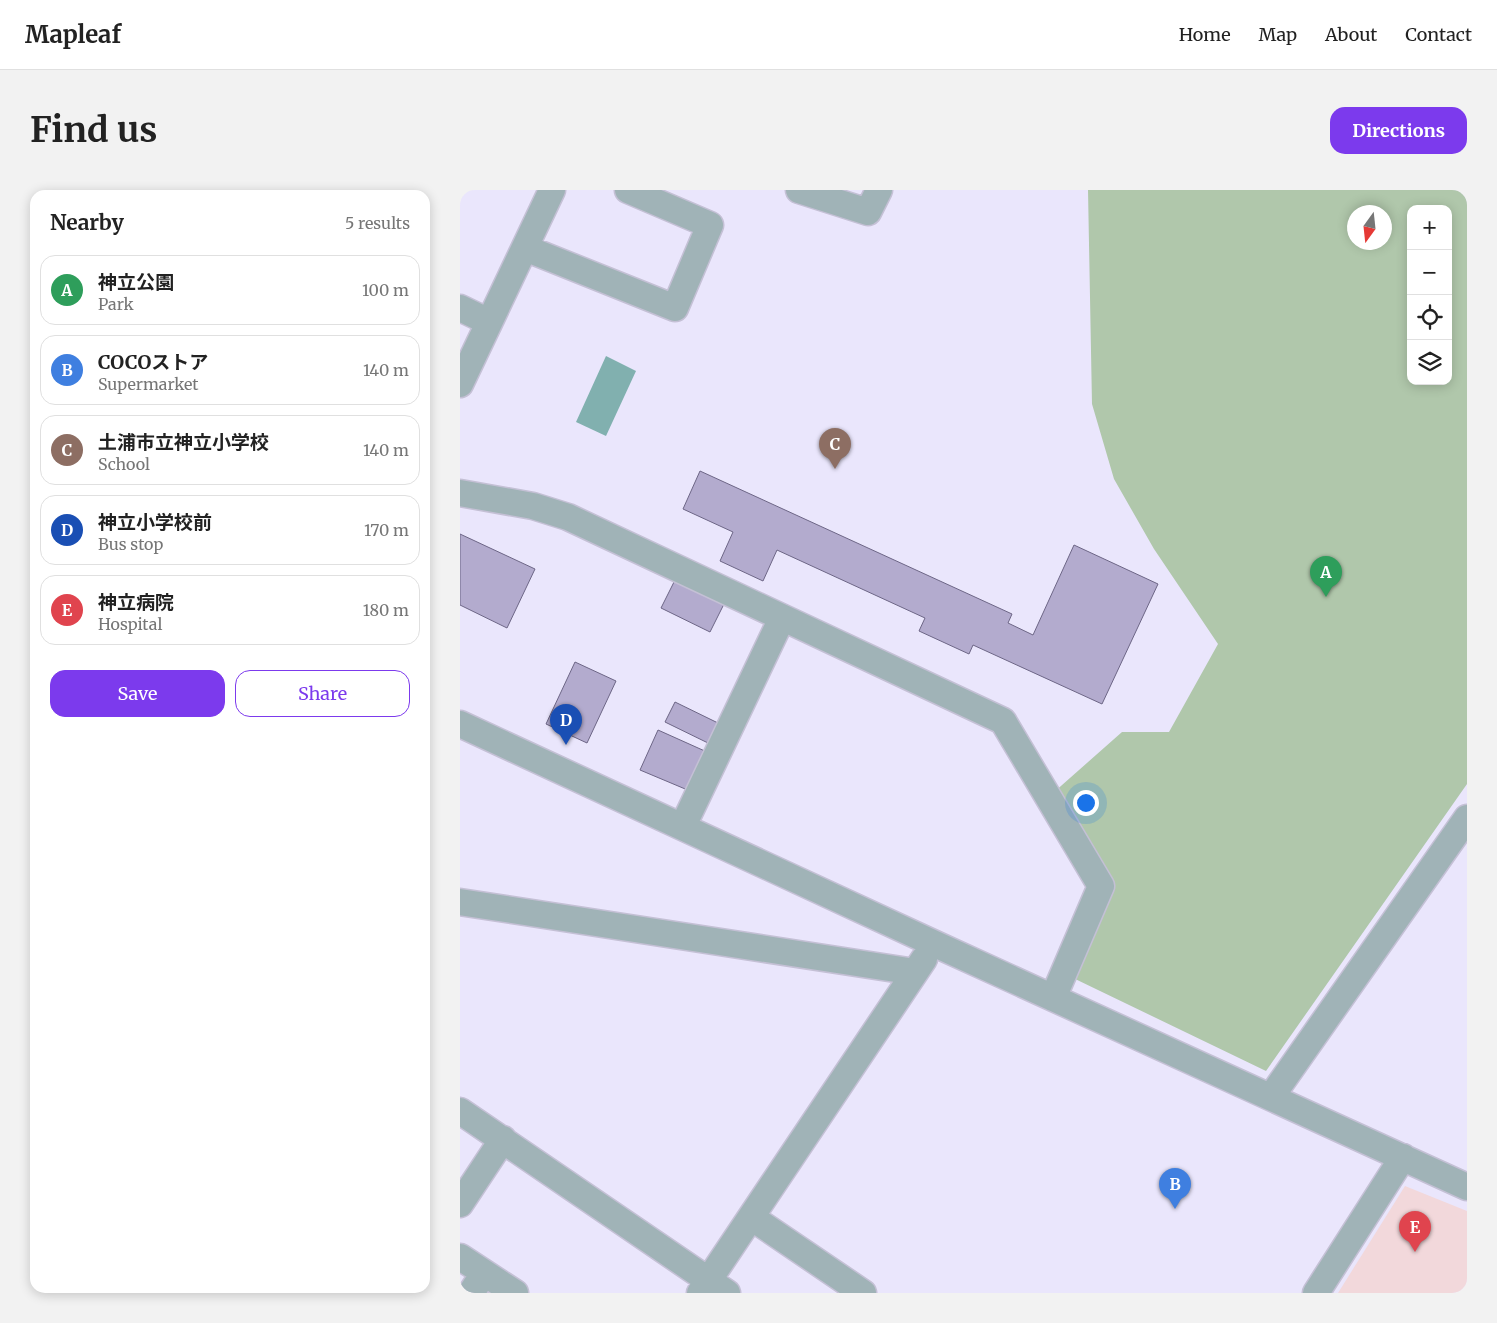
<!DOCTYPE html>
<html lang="en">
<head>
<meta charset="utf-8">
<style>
  body { margin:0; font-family:Merriweather,"Noto Sans JP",serif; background:#f2f2f2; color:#222 }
  .controls { position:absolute; right:15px; top:15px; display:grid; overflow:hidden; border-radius:10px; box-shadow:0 2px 12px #0003 }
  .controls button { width:45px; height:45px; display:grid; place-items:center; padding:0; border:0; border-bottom:1px solid #e0e0e0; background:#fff; color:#222; font:25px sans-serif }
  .compass { position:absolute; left:887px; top:15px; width:45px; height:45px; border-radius:50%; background:#fff; box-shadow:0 2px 12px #0003; rotate:195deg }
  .you { position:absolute; left:625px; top:612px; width:18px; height:18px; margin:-12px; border:4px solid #fff; border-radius:50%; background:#1a73e8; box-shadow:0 0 0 8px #1a73e833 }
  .badge { display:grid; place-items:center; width:32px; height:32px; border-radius:50%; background:#7c3aed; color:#fff; font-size:16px; font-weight:700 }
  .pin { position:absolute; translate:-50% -41px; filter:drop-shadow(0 1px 2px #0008) }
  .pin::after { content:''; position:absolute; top:26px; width:18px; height:15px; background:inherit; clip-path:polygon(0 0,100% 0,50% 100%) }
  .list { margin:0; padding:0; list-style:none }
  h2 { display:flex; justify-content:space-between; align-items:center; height:65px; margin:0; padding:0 20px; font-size:21px }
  h2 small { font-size:16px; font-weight:400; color:#767676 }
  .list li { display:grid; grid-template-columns:32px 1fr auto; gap:15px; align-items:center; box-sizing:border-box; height:70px; margin:0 10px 10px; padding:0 10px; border:1px solid #e0e0e0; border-radius:15px }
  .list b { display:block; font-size:19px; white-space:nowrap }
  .list p { margin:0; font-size:16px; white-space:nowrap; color:#767676 }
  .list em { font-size:16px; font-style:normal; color:#767676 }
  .actions { display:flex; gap:10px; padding:15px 20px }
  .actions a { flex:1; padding:11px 0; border:1px solid #7c3aed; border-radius:15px; text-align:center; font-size:18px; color:#7c3aed }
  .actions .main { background:#7c3aed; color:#fff }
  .icon { flex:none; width:28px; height:28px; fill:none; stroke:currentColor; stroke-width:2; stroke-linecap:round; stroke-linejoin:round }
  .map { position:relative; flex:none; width:1007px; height:1103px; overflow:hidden; border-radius:15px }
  header { display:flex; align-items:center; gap:30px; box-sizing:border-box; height:70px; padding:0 25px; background:#fff; border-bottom:1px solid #e0e0e0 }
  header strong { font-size:24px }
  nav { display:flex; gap:28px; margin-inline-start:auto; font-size:18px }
  .intro { display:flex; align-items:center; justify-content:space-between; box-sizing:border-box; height:120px; padding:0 30px }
  h1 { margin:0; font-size:35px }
  .button { padding:12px 22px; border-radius:15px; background:#7c3aed; color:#fff; font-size:18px; font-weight:700 }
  main { display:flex; gap:30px; padding:0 30px }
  aside { flex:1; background:#fff; border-radius:15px; box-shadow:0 2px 12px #0003 }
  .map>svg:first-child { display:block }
  .medical { fill:#f2d8db }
  .green { fill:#b0c7ab; fill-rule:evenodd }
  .water { fill:#81b0af }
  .building { fill:#b3abce; stroke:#6d6686 }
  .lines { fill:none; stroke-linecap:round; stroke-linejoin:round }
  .minor-casing { stroke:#c4c0d5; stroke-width:29 }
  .minor { stroke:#a0b3b7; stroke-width:26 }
</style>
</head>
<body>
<header>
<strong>Mapleaf</strong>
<nav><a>Home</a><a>Map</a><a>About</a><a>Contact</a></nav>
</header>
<div class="intro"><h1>Find us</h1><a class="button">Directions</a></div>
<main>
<aside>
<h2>Nearby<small>5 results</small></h2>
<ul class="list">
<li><span class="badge" style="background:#2e9e5b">A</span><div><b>神立公園</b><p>Park</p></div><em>100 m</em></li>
<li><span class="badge" style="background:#3f7fe0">B</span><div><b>COCOストア</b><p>Supermarket</p></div><em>140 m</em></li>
<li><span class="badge" style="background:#8d6e63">C</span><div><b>土浦市立神立小学校</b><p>School</p></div><em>140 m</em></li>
<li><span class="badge" style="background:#1a4fb4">D</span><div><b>神立小学校前</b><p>Bus stop</p></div><em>170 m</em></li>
<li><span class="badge" style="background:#e0444e">E</span><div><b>神立病院</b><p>Hospital</p></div><em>180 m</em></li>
</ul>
<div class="actions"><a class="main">Save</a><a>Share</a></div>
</aside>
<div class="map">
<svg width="1007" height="1103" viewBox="0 0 1007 1103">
  <rect width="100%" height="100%" fill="#eae6fc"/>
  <!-- medical -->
  <path class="medical" d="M945 996 1007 1021V1103H878Z"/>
  <!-- green -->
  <path class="green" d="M628 0H1007V594L806 881 611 787 652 693 593 603 662 542H709L758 454 694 359 654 289 632 214ZM951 19H988V191H951ZM894 22H924V52H894Z"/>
  <!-- water -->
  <path class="water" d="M146 166 176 181 146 246 116 232Z"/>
  <!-- building -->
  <path class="building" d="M240 281 552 424 548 433 573 445 614 355 698 394 642 514 513 455 509 464 459 441 465 428 317 360 303 391 260 371 273 342 223 319Z
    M0 344 75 379 47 438 0 415Z
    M215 390 264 414 250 442 201 418Z
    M115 472 156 491 127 553 86 534Z
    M215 512 258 533 248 553 205 532Z
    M198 540 247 562 230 601 180 580Z"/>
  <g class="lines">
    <defs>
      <path id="minor" d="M339 0 408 22 419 0
        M65 58 215 118 250 35 168 0
        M0 118 29 132
        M0 194 92 0
        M0 303 73 316 108 327 543 531 641 696 593 808
        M0 534 475 754 1007 997
        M223 636 322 428
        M0 712 455 782
        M811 907 1007 628
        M0 921 267 1103
        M0 1014 43 949
        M291 1027 403 1103
        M0 1067 55 1103
        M11 1103 24 1083
        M240 1103 464 769
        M856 1103 943 967"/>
    </defs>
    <!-- minor casing -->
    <use href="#minor" class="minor-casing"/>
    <!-- minor -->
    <use href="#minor" class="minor"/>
  </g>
</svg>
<div class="controls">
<button>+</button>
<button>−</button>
<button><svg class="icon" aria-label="locate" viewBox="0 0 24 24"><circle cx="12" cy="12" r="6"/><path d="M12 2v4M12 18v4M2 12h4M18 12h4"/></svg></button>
<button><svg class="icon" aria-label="layers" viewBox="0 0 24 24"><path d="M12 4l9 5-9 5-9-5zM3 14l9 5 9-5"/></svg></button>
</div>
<svg class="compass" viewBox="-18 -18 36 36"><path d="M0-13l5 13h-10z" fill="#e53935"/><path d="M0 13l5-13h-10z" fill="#767676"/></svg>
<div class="you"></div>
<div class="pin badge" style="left:866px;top:407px;background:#2e9e5b">A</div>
<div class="pin badge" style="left:715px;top:1019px;background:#3f7fe0">B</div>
<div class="pin badge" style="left:375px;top:279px;background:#8d6e63">C</div>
<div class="pin badge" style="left:106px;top:555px;background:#1a4fb4">D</div>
<div class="pin badge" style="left:955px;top:1062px;background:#e0444e">E</div>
</div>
</main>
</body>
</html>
